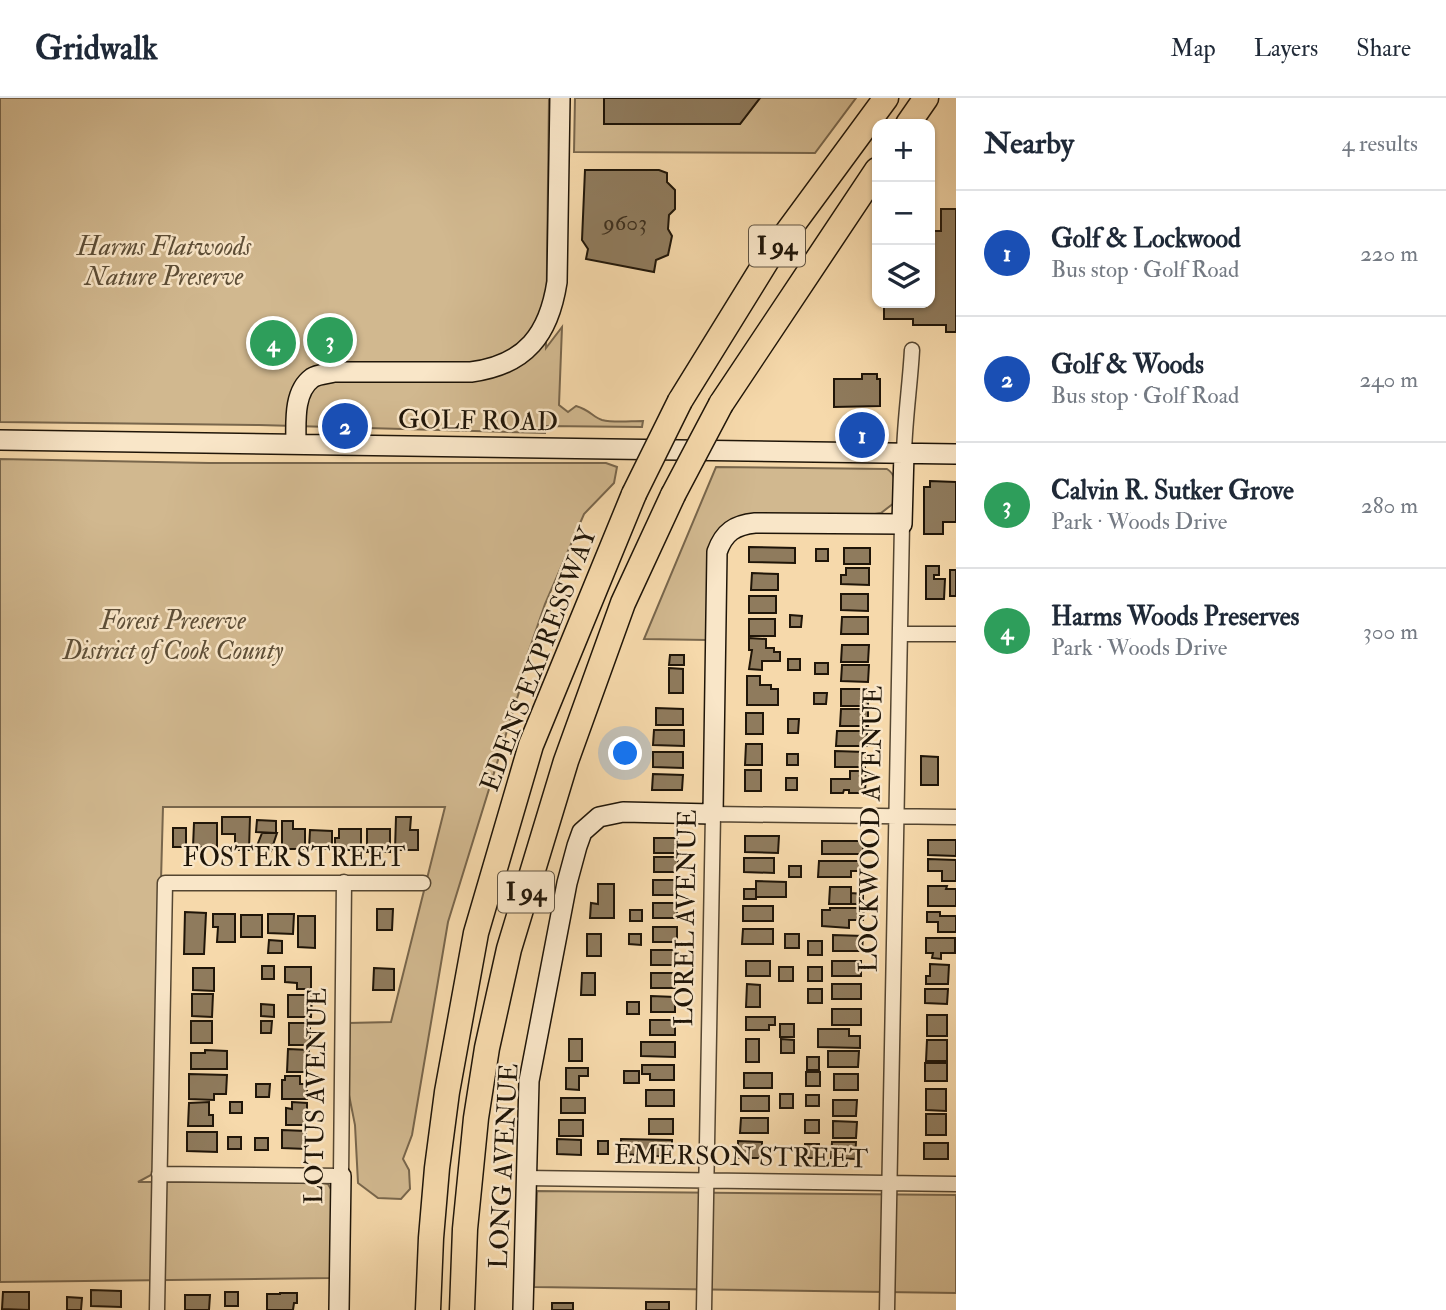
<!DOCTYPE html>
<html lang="en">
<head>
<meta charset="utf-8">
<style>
  body { margin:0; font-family:"IM FELL Double Pica",serif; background:#f6f6f7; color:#1f2937 }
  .controls { position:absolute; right:21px; top:21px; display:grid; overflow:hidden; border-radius:14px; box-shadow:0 2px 5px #0004 }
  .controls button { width:63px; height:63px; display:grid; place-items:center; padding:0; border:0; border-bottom:2px solid #e0e1e3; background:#fff; color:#1f2937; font:35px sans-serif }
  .you { position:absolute; left:626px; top:656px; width:24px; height:24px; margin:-18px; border:5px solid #fff; border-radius:50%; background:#1a73e8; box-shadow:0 0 0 10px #1a73e833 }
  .badge { display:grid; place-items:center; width:46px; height:46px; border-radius:50%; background:#8f2418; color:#fff; font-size:23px; font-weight:700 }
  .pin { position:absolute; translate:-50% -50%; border:4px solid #fff; box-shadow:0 2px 7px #0006 }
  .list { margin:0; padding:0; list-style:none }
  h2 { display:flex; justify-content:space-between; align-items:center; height:91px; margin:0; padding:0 28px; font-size:30px }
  h2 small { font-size:23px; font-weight:400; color:#747a83 }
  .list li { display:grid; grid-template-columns:46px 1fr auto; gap:21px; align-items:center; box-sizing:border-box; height:126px; padding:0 28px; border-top:2px solid #e0e1e3 }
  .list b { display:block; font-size:26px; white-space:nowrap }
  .list p { margin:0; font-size:23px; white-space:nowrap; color:#747a83 }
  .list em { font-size:23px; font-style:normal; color:#747a83 }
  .icon { flex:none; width:38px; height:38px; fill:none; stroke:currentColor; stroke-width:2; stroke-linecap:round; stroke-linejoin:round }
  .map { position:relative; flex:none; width:956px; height:1212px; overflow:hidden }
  header { display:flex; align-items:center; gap:42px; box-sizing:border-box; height:98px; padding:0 35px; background:#fff; border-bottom:2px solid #e0e1e3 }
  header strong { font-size:33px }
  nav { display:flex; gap:38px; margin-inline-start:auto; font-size:24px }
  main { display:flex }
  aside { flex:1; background:#fff }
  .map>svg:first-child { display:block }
  .green { fill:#d1b88f; stroke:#78664c; stroke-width:2 }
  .building { fill:#8f7b5d; stroke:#1f1508; stroke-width:2 }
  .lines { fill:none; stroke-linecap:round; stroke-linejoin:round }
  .street-casing { stroke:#554631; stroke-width:17 }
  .secondary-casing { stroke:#1f1508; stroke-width:22 }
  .highway-casing { stroke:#1f1508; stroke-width:27 }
  .street { stroke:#f9e6c8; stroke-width:14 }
  .secondary { stroke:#f9e6c8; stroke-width:19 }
  .highway { stroke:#f6d9ab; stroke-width:24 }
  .highway-bridge-casing { stroke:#1f1508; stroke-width:27; stroke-linecap:butt }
  .highway-bridge { stroke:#f6d9ab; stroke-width:24 }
  .labels { text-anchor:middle; stroke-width:5; stroke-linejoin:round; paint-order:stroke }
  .number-label { font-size:23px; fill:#3b2e1d }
  .shield { fill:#f9e6c8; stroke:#605442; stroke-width:2 }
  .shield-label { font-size:24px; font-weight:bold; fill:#1f1508 }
  .park-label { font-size:26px; font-style:italic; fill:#5d4e37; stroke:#f9e6c8 }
  .street-label { font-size:26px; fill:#1f1508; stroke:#f9e6c8 }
</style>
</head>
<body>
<header>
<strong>Gridwalk</strong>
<nav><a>Map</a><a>Layers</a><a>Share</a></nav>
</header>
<main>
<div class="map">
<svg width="956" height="1212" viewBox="0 0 956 1212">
  <rect width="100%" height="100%" fill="#f6d9ab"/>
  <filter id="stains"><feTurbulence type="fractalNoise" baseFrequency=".00286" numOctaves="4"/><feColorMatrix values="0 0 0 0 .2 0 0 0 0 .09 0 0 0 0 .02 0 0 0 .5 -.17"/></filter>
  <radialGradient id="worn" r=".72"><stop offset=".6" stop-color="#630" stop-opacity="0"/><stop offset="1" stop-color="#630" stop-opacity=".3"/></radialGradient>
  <!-- green -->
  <path class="green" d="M0 0H549L546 250 562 229 559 307 568 314 576 308C590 312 593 319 602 322 614 325 630 323 643 323L642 329 545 328V335L259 327 0 324Z
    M575 0H604L605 26H740L760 0H856L815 55 574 54Z
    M0 361 209 365H606L617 369 614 385 584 416 545 506 523 570V581L448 824 412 1037 403 1061 409 1072 410 1091 401 1101 378 1100 358 1085 355 1027 349 997V925L391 924 445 709H163L153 1076 138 1084H320L328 1086 332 1093 330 1180 0 1184Z
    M716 369 887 371C899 378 894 393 894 405L881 415 869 417 732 423 707 542 644 541Z
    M537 1093 956 1097V1195L534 1189Z"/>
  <!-- building -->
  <path class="building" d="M604 0H760L740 26H604Z
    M585 72H659L667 75V84L675 92V111L669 117 668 131 672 138 668 157 656 162 654 174 586 161 588 151 582 142Z
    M941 111H956V234H946V227H913V221H884V205H930V133H941Z
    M862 276H877V281H880V308L834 309V281H862Z
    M930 383 956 384V424H943V436H924V389H930Z
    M749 449 795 450V465L749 464Z
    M844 450H870V466H844Z
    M816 451H828V463H816Z
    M926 468H939V477H934V481H945L944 501H926Z
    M846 470H869V487L841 486V477H846Z
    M950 472H956V498H950Z
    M752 475 778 476V492H751Z
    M841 496H868V513L841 512Z
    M749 498H776V515H749Z
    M790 517 802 518 801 529H790Z
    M842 519H868V536H841Z
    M749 521H775V538H749Z
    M749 540 766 541V550H774V554H780V563H762V572L749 571 752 552H749Z
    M842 547H869L868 564H841Z
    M670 557H684V567H669Z
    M788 561H800V572H788Z
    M815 565H828V576H815Z
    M842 567H869L868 584 841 583Z
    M669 570 683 571V595H669Z
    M747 578H760V587H771V591H778V607H747Z
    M841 591H868V608H841Z
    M814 595H827L826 606H814Z
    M656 610 683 611V627H656Z
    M841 611H868V628H840Z
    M746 615H763V636H746Z
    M788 621H799L798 635H788Z
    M654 632H684V648L653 647Z
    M837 633H867V648H836Z
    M746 646H762V667H745Z
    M835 653 865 654V669H835Z
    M653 654H683V670L653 669Z
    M787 656H798V667H787Z
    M921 658 938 659V687H921Z
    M745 672H761V693H745Z
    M850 673H866L865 695H849V692H844L843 695H831V681H850Z
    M653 676 683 677 682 692H652Z
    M786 680H797V692H786Z
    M222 719H250L249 752H235V736H222Z
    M396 719H411L410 732H418V752H395Z
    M257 722 276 723V735L256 734Z
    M282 723H293V731H305V751H282Z
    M194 725H217V749H193Z
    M173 730H186V749H173Z
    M339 731H361V752H335V740H339Z
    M367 731H390V754H367Z
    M310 732 332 733V751H309Z
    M262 735H277L271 753 257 748Z
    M745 738H779L778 755 745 754Z
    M654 740H678V755H654Z
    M928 742H956V758L928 757Z
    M822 743H863V756H822Z
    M654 759H678V774H654Z
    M744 760H774V775L744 774Z
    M928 761 956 762V783H942V773H928Z
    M819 763H861V773H851V779H818Z
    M789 768H801V779H789Z
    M653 782H677V797H653Z
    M756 783 786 784V799H756Z
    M598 786H614V820H590L591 805 598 806Z
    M928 788H947L946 791H956V808H928Z
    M830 789H851V806H829Z
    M744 791H756V801H744Z
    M851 795 863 796V806H851Z
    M653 805H677V820H653Z
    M743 808H773V823H743Z
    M830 810H864L863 822H849V830L822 828V812H830Z
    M377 811H393L392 832H377Z
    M630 812H642V823H630Z
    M185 814 206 815 204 856H184Z
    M927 814H940V818H956V834H938V824H927Z
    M213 816H235V844H217L218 829H213Z
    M268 816H294L293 836 268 835Z
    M241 817H262V839H241Z
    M298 818H315V850L298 849Z
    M653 829H677V844H653Z
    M743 831H773V846H742Z
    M587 836H601V858H587Z
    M629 836H641V847L629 846Z
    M785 836H799V850H785Z
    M833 837 863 838 862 853H833Z
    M926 840H955V855H941V861L932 860 933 855H926Z
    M269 842 282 843V855H268Z
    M808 843H822V857H808Z
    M651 852H676V867H651Z
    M746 863H770V878H746Z
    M832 863H861V878H832Z
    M930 866 949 867 948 886H926V878H930Z
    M262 868H274V881H262Z
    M285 869H311V891H297V885L285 884Z
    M779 869H793V883H779Z
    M808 869H822V883H808Z
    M193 870H214V893L193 892Z
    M374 870 394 871V892H373Z
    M582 875H595V897H581Z
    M651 875H675V890H651Z
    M747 886 760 887V909H746Z
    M832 886H861V901H832Z
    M808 891H822V905H808Z
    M925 891H948L947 906 925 905Z
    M192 896H213L212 919 192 918Z
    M288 897H312L311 919H288Z
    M651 898 675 899V914H651Z
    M627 904H639V916H627Z
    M261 906 274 907V919L261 918Z
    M832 911H861V927H832Z
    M927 917H947V938H927Z
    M746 919H775V927H769V932H746Z
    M650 922H675V937H650Z
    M191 923H212V945H191Z
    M261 923H272L271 935H261Z
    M289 925H310V947H289Z
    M780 926H794V939H780Z
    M818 931H849V938H860V950L818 949Z
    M569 941H582V963H569Z
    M746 941H759V964H746Z
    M781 941 794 942V955H781Z
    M927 942H947V963H926Z
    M641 944H675V959L641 958Z
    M288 951 309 952 308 974H287Z
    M205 952 227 953V971H191V955H205Z
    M828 953H859L858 969H828Z
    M807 959H819V972H807Z
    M925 965H947V983H925Z
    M642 967H674V982H650V976H642Z
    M566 970H588V978H579V992L566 991Z
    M624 973H639V985H624Z
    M806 974H820V988H806Z
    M744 975H772V990H744Z
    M189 976 227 977 226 996H214V1002L189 1001Z
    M834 976H858V992H834Z
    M285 978H300V986H307V1001H282V982H285Z
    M256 986H270L269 999H256Z
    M926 991H946V1013L926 1012Z
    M646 992H674V1008H646Z
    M780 996H793V1010H780Z
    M806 997H819V1008H806Z
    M741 998H769V1013H741Z
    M561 1000H585V1015H561Z
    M833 1002H857L856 1018H833Z
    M209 1004V1017H213V1028H188L189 1005Z
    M230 1004H242V1015H230Z
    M292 1004 307 1005V1027H286V1010L292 1011Z
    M926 1016H946V1037H926Z
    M741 1020H768V1035H740Z
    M649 1021H673V1036H649Z
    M559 1022H583V1038H559Z
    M805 1022H819V1035H805Z
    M833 1023 857 1024 856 1040H833Z
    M282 1032 306 1033V1051L282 1050Z
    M187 1034H217V1054L187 1053Z
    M228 1039H241V1051H228Z
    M255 1040H268V1052H255Z
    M557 1041 581 1042V1057L557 1056Z
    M621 1041 672 1042V1059L621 1056Z
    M598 1043H608V1056H598Z
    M738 1043 762 1044V1060H738Z
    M832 1044H856L855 1061 831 1060Z
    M924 1045H948V1061H924Z
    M805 1046H819V1060H805Z
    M91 1192 121 1193V1209L91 1208Z
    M3 1194H29V1212L2 1211Z
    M225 1194H238V1208H225Z
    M280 1195H297V1205H294L293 1212H267V1196H280Z
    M185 1197H210L209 1212H185Z
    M67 1199 82 1200 81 1212H67Z
    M646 1204H669V1212H646Z
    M552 1205H573V1212H552Z"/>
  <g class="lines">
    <defs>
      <path id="street" d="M904 355C905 320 910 287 912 252
        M900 536H956
        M159 1076 341 1078 344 784
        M525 1080 956 1086
        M157 1212 165 785H423
        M704 1212 713 716 956 719
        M887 1212 902 426"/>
      <path id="secondary" d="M0 342 956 356
        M296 346C296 325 293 294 312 280 318 276 327 276 334 274H471C526 267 549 236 557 184L560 0
        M339 1212 341 1078
        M523 1212 529 983 567 785 577 748 582 734 599 719 623 714 713 716 717 454C724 434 735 427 755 425L902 426 904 355"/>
      <path id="highway" d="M908 26 926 0
        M680 303 769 159 886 0
        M721 306 877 72
        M428 1212 431 1140 437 1070 447 994 476 835 531 647 634 396
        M462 1212 465 1131 476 1020 487 950 509 851 566 663 623 505 673 397"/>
    </defs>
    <!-- street casing -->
    <use href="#street" class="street-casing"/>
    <!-- secondary casing -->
    <use href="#secondary" class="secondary-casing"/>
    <!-- highway casing -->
    <use href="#highway" class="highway-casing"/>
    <!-- street -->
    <use href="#street" class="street"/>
    <!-- secondary -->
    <use href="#secondary" class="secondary"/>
    <!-- highway -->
    <use href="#highway" class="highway"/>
    <defs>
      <path id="highway-bridge" d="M634 396 680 303
        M673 397 721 306"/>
    </defs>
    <!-- highway-bridge casing -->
    <use href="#highway-bridge" class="highway-bridge-casing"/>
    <!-- highway-bridge -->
    <use href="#highway-bridge" class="highway-bridge"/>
  </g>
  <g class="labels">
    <!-- number labels -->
    <g class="number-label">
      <text x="625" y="132">9603</text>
    </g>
    <!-- shield labels -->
    <g class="shield">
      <rect x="749" y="127.5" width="56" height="41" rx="5"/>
      <rect x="498" y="773.5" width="56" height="41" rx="5"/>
    </g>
    <g class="shield-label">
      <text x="777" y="156">I 94</text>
      <text x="526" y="802">I 94</text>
    </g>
    <!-- park labels -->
    <g class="park-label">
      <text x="164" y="157">Harms Flatwoods<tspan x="164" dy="30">Nature Preserve</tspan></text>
      <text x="173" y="531">Forest Preserve<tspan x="173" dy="30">District of Cook County</tspan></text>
    </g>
    <!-- street labels -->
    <g class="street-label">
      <text transform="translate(478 322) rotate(1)" y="9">GOLF ROAD</text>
      <text transform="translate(538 561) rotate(-69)" y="9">EDENS EXPRESSWAY</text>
      <text transform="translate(870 731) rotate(-89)" y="9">LOCKWOOD AVENUE</text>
      <text x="294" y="768">FOSTER STREET</text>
      <text transform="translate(685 820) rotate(-89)" y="9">LOREL AVENUE</text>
      <text transform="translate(315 998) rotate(-89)" y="9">LOTUS AVENUE</text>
      <text transform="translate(741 1058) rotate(1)" y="9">EMERSON STREET</text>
      <text transform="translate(503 1068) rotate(-87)" y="9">LONG AVENUE</text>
    </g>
  </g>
  <rect width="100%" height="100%" filter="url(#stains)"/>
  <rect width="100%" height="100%" fill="url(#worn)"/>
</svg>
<div class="controls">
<button>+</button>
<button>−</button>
<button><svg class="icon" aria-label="layers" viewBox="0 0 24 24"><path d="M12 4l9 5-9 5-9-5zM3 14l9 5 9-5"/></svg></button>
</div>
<div class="you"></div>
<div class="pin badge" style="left:862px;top:337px;background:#1a4fb4">1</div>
<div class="pin badge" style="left:345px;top:328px;background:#1a4fb4">2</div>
<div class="pin badge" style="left:330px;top:242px;background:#2e9e5b">3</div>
<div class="pin badge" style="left:273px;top:245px;background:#2e9e5b">4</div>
</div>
<aside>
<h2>Nearby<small>4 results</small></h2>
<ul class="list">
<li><span class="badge" style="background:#1a4fb4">1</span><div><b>Golf &amp; Lockwood</b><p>Bus stop · Golf Road</p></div><em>220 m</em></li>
<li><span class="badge" style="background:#1a4fb4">2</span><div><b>Golf &amp; Woods</b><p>Bus stop · Golf Road</p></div><em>240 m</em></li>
<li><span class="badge" style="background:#2e9e5b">3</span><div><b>Calvin R. Sutker Grove</b><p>Park · Woods Drive</p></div><em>280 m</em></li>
<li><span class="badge" style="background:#2e9e5b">4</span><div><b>Harms Woods Preserves</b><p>Park · Woods Drive</p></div><em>300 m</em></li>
</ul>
</aside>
</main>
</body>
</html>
